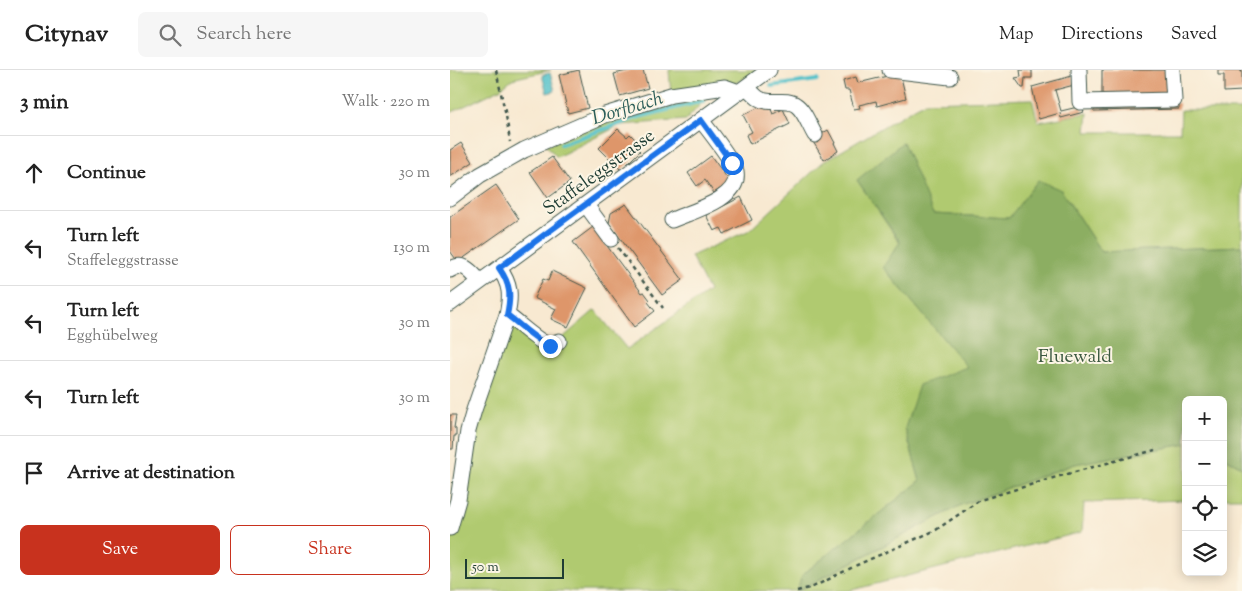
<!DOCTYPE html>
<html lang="en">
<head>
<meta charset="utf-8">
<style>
  body { margin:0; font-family:"Sorts Mill Goudy",serif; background:#f6f6f6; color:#222 }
  .controls { position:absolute; right:15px; bottom:15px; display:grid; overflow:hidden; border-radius:8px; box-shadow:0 2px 12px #0003 }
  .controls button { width:45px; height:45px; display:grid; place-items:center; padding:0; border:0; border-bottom:1px solid #e0e0e0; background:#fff; color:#222; font:25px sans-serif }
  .scale { position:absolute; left:15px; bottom:12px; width:99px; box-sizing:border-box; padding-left:5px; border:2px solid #1f3d34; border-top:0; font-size:14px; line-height:18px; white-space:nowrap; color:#1f3d34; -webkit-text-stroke:4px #fcf5e5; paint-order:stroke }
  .stop { position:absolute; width:15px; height:15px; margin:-11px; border:4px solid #1a73e8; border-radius:50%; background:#fff }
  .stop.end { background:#1a73e8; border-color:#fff; box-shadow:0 1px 5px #0008 }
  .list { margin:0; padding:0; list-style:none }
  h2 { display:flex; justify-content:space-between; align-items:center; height:65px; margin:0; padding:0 20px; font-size:21px }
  h2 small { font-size:16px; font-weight:400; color:#767676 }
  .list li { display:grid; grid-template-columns:32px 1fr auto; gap:15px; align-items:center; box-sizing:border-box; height:75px; padding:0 20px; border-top:1px solid #e0e0e0 }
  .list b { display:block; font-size:19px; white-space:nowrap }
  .list p { margin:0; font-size:16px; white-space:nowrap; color:#767676 }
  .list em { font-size:16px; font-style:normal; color:#767676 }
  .actions { display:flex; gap:10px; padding:15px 20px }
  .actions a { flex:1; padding:11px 0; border:1px solid #c8321e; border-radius:8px; text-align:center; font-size:18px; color:#c8321e }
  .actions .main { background:#c8321e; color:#fff }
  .icon { flex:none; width:28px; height:28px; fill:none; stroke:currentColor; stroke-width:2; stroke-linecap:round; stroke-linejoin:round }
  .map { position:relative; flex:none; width:792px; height:521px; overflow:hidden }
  header { display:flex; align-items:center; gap:30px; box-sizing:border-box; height:70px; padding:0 25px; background:#fff; border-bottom:1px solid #e0e0e0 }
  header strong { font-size:24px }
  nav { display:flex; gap:28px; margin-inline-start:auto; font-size:18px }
  .search { width:350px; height:45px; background:#f6f6f6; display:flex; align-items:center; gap:12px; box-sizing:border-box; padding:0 18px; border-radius:8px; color:#767676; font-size:19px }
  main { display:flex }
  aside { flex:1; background:#fff }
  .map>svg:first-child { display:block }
  .green { fill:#b0ca70; stroke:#688452 }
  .forest { fill:#8cae62; stroke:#56764b }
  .water { fill:#54c2cb; stroke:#3a8080 }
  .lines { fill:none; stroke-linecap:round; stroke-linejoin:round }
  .stream { stroke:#54c2cb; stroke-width:4 }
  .building { fill:#de966b }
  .minor-casing { stroke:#40574c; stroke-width:17 }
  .path { stroke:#40574c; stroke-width:2.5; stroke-dasharray:4 4; stroke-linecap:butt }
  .minor { stroke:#fff; stroke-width:15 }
  .route { stroke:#1a73e8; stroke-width:6 }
  .labels { text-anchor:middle; stroke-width:4; stroke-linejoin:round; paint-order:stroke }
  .street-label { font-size:19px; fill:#1f3d34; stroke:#fcf5e5 }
  .park-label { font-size:19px; fill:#3c5940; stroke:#fcf5e5 }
  .water-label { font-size:20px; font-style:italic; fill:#2c5e5a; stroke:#fcf5e5 }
</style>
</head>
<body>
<header>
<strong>Citynav</strong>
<div class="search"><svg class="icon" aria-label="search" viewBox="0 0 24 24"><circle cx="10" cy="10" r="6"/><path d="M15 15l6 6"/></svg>Search here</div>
<nav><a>Map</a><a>Directions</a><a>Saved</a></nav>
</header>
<main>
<aside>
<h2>3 min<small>Walk · 220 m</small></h2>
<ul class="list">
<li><svg class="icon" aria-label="ahead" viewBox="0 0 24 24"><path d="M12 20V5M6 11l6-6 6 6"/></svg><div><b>Continue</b></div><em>30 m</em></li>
<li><svg class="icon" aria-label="left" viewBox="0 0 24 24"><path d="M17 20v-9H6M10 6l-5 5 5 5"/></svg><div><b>Turn left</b><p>Staffeleggstrasse</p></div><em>130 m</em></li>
<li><svg class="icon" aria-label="left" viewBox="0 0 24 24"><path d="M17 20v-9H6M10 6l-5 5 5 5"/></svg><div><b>Turn left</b><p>Egghübelweg</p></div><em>30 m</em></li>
<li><svg class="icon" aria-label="left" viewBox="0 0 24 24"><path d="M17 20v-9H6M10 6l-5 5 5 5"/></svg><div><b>Turn left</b></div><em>30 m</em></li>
<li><svg class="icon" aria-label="arrive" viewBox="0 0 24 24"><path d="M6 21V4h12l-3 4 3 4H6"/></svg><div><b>Arrive at destination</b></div></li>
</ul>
<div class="actions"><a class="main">Save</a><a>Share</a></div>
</aside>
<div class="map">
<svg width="792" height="521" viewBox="0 0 792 521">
  <rect width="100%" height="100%" fill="#fcf5e5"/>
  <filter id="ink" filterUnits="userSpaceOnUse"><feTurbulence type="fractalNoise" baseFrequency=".02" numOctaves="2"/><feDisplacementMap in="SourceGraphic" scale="10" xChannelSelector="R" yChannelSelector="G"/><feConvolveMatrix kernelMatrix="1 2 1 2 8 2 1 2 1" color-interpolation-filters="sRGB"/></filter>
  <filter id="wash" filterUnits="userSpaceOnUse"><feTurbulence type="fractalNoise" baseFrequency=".0096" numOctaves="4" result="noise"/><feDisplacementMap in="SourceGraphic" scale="20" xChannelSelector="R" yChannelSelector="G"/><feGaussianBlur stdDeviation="1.12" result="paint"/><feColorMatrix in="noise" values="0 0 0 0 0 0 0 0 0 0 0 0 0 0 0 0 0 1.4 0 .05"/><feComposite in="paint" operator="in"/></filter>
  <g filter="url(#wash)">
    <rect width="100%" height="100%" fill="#f8e9d1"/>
    <!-- green -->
    <path class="green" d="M0 0H101L62 9 50 19 0 43Z
      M219 0H310C283 19 253 20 221 25Z
      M260 24 236 50 170 55 107 87 96 75 125 63 199 37Z
      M582 29 588 52 638 43 636 62H730L731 40H792V176L651 182 611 120 559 148 483 144 407 110 450 173 433 197 518 297 455 358 470 411 352 505 347 521H0V458L12 406 57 245 93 273 109 271 145 240 177 279 259 221 241 186 300 160 373 92 475 32Z
      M736 374V430L634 433 632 462 398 521H348L511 435 625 394Z
      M773 387 792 397V428H773Z"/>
    <!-- forest -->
    <path class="forest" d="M453 72 483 144 559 148 588 110 611 120 651 182 792 176V397L773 387V330H736V374L625 394 511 435 347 521 352 505 470 411 455 358 469 315 517 297 433 197 450 172 407 110Z"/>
    <!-- water -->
    <path class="water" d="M100 3 105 21 97 23 92 5Z"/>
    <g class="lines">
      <!-- stream -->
      <path class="stream" d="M321 16 368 10
        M111 74 189 47 253 31"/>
    </g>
    <g id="blocks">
      <!-- building -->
      <path class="building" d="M129 0 138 38 118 43 109 5Z
        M181 0H193L198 18 170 26 164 4Z
        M570 0H582V8H575L574 18H572L565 8 571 7Z
        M652 0H720L718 25 652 27Z
        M768 0H791V2L792 1V21L774 22V5H768Z
        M450 3 456 28 427 36 426 31 409 35 410 38 404 39 399 20H395L393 11 406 7 408 13Z
        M622 6 624 15 605 20 611 41 632 36 634 42 611 48 610 43 589 49 582 17Z
        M318 33 323 44 333 39 340 54 300 74 296 65 302 62 293 45Z
        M729 33V39L644 41V35Z
        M168 59 177 67 180 64 190 74 187 78 190 81 171 100 149 78Z
        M378 60 385 73H384L388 81 374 90 362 70Z
        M11 73 23 92 0 107V80Z
        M261 86 280 112 264 123 255 110 247 116 238 103Z
        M102 87 120 112 98 128 80 102Z
        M46 115 69 149 8 192 0 181V147Z
        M291 127 302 150 274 164 271 158 264 161 256 145Z
        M176 134 233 210 212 225 159 153 161 143Z
        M143 157 192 223 194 222 200 230 198 232 205 241 184 257 123 172Z
        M102 201 137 218 118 257 101 249 106 239 84 228 93 209 98 211Z
        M0 345H6L4 358 6 359V366H4L3 379H0Z"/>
    </g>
  </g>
  <g filter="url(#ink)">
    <use href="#blocks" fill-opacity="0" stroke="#40574c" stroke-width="1"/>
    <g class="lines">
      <defs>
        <path id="minor" d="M440 0 500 7
          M629 0 630 32 724 30 722 0
          M296 17C300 20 304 25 308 28 320 36 335 27 346 35 354 40 360 57 365 65
          M0 128 30 105 74 80 155 45 221 25 275 17 289 22
          M136 135 161 169
          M222 150C240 142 291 129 286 102 283 90 259 61 251 50
          M0 200C14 190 22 203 30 212
          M0 234 319 0
          M57 245C71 255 85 270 100 276L109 271
          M0 458 8 430 18 361 24 340 57 245C61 226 61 215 49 198"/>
      </defs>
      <!-- minor casing -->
      <use href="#minor" class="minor-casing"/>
      <!-- path -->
      <path class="path" d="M46 0 57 51 60 72
        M168 178 213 238
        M347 521 363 517 407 495 486 460 530 430 610 406 705 380"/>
      <!-- minor -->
      <use href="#minor" class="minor"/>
    </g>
  </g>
  <g class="lines" filter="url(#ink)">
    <!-- route -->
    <path class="route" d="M100 276C85 270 71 255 57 245 61 226 61 215 49 198L251 50 282 93"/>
  </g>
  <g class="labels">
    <!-- street labels -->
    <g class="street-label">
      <text transform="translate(148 101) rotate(-36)" y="7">Staffeleggstrasse</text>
    </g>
    <!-- park labels -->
    <g class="park-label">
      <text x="625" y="292">Fluewald</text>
    </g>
    <!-- water labels -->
    <g class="water-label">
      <text transform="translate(177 37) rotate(-17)" y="7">Dorfbach</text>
    </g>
  </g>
</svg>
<div class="controls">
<button>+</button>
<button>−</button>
<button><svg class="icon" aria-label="locate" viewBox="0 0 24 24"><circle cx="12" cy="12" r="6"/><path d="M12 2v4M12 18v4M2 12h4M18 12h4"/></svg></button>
<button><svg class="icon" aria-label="layers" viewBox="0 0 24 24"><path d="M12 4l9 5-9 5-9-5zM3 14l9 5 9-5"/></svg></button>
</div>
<div class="scale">50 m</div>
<div class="stop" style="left:282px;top:93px"></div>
<div class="stop end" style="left:100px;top:276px"></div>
</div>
</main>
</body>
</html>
